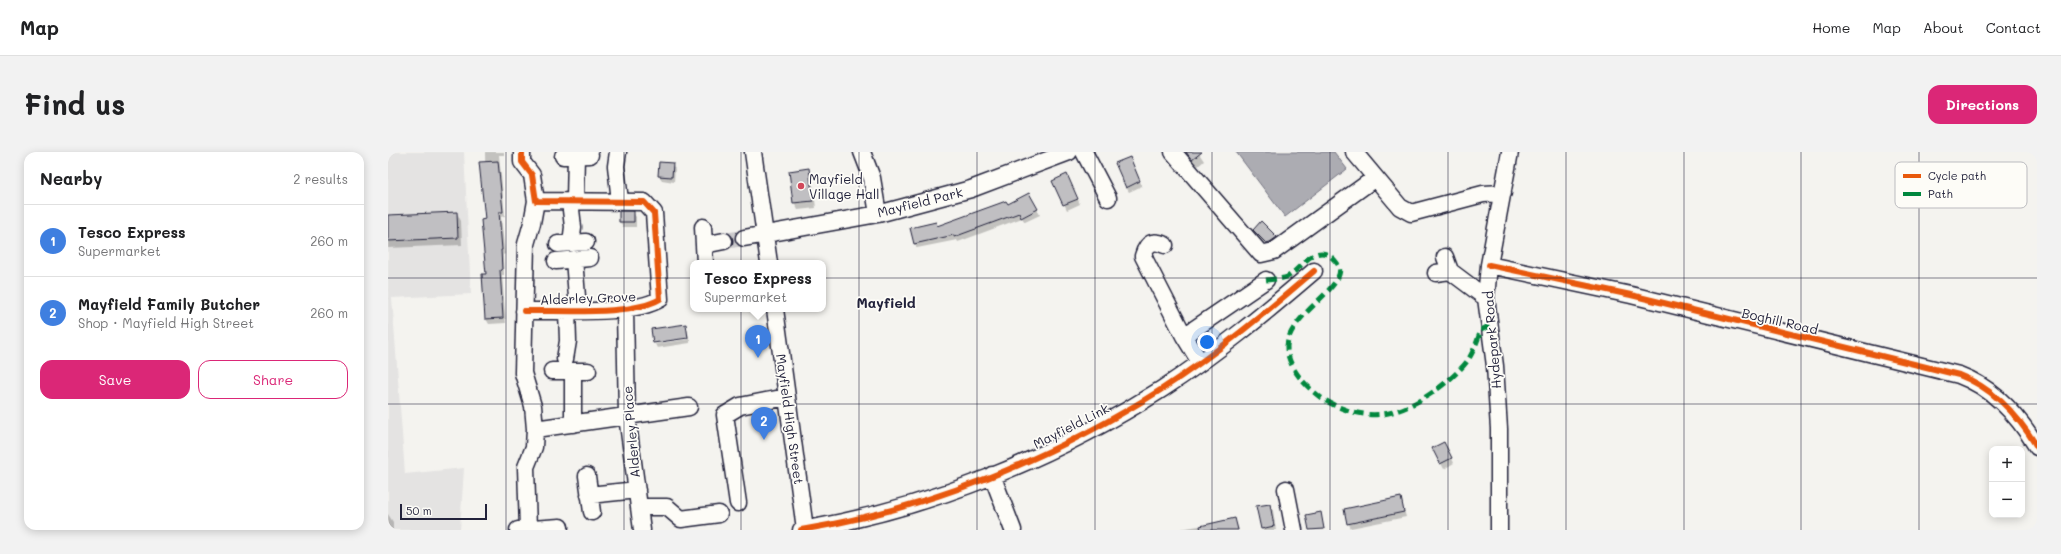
<!DOCTYPE html>
<html lang="en">
<head>
<meta charset="utf-8">
<style>
  body { margin:0; font-family:Mali,sans-serif; background:#f2f2f2; color:#202124 }
  .controls { position:absolute; right:12px; bottom:12px; display:grid; overflow:hidden; border-radius:8px; box-shadow:0 2px 10px #0003 }
  .controls button { width:36px; height:36px; display:grid; place-items:center; padding:0; border:0; border-bottom:1px solid #e0e0e0; background:#fff; color:#202124; font:20px sans-serif }
  .scale { position:absolute; left:12px; bottom:10px; width:87px; box-sizing:border-box; padding-left:4px; border:2px solid #22223b; border-top:0; font-size:11px; line-height:14px; white-space:nowrap; color:#22223b; -webkit-text-stroke:3px #fdfcf7; paint-order:stroke }
  .you { position:absolute; left:819px; top:190px; width:14px; height:14px; margin:-10px; border:3px solid #fff; border-radius:50%; background:#1a73e8; box-shadow:0 0 0 6px #1a73e833 }
  .badge { display:grid; place-items:center; width:26px; height:26px; border-radius:50%; background:#db2777; color:#fff; font-size:13px; font-weight:700 }
  .pin { position:absolute; translate:-50% -33px; filter:drop-shadow(0 1px 2px #0008) }
  .pin::after { content:''; position:absolute; top:21px; width:14px; height:12px; background:inherit; clip-path:polygon(0 0,100% 0,50% 100%) }
  .popup { position:absolute; left:302px; top:108px; width:136px; height:52px; box-sizing:border-box; display:grid; place-content:center; border-radius:8px; background:#fff; filter:drop-shadow(0 1px 3px #0005); font-size:13px; white-space:nowrap; color:#757577 }
  .popup b { font-size:15px; color:#202124 }
  .popup::after { content:''; position:absolute; left:50%; top:100%; margin-left:-8px; border:8px solid transparent; border-top-color:#fff }
  .list { margin:0; padding:0; list-style:none }
  h2 { display:flex; justify-content:space-between; align-items:center; height:52px; margin:0; padding:0 16px; font-size:17px }
  h2 small { font-size:13px; font-weight:400; color:#757577 }
  .list li { display:grid; grid-template-columns:26px 1fr auto; gap:12px; align-items:center; box-sizing:border-box; height:72px; padding:0 16px; border-top:1px solid #e0e0e0 }
  .list b { display:block; font-size:15px; white-space:nowrap }
  .list p { margin:0; font-size:13px; white-space:nowrap; color:#757577 }
  .list em { font-size:13px; font-style:normal; color:#757577 }
  .actions { display:flex; gap:8px; padding:12px 16px }
  .actions a { flex:1; padding:9px 0; border:1px solid #db2777; border-radius:12px; text-align:center; font-size:14px; color:#db2777 }
  .actions .main { background:#db2777; color:#fff }
  .map { position:relative; flex:none; width:1649px; height:378px; overflow:hidden; border-radius:12px }
  header { display:flex; align-items:center; gap:24px; box-sizing:border-box; height:56px; padding:0 20px; background:#fff; border-bottom:1px solid #e0e0e0 }
  header strong { font-size:19px }
  nav { display:flex; gap:22px; margin-inline-start:auto; font-size:14px }
  .intro { display:flex; align-items:center; justify-content:space-between; box-sizing:border-box; height:96px; padding:0 24px }
  h1 { margin:0; font-size:28px }
  .button { padding:10px 18px; border-radius:12px; background:#db2777; color:#fff; font-size:14px; font-weight:700 }
  main { display:flex; gap:24px; padding:0 24px }
  aside { flex:1; background:#fff; border-radius:12px; box-shadow:0 2px 10px #0003 }
  .map>svg:first-child { display:block }
  .built { fill:#e4e3e2 }
  .water { fill:#acacb2; stroke:#757582 }
  .shadow { fill:#0003 }
  .building { fill:#c0bfc2; stroke:#22223b }
  .lines { fill:none; stroke-linecap:round; stroke-linejoin:round }
  .minor-tunnel { stroke:#cac9cb; stroke-width:16; stroke-dasharray:16 8; stroke-linecap:butt }
  .minor-casing { stroke:#22223b; stroke-width:19 }
  .minor { stroke:#fdfcf7; stroke-width:16 }
  .quiet { stroke:#00873e; stroke-width:5; stroke-dasharray:10 5; stroke-linecap:butt }
  .cycleway-casing { stroke:#fdfcf7; stroke-width:8 }
  .cycleway { stroke:#e8590c; stroke-width:6 }
  .grid { fill:none; stroke:#22223b; stroke-width:1; stroke-opacity:0.55 }
  .poi-dot { fill:#d1495b; stroke:#fdfcf7; stroke-width:1.5 }
  .labels { text-anchor:middle; stroke-width:3.5; stroke-linejoin:round; paint-order:stroke }
  .poi-label { font-size:13px; fill:#22223b; stroke:#fdfcf7; text-anchor:start }
  .street-label { font-size:13px; fill:#22223b; stroke:#fdfcf7 }
  .neighbourhood-label { font-size:14px; font-weight:bold; fill:#22223b; stroke:#fdfcf7 }
  .key { fill:#fdfcf7; stroke:#bbbbbf; stroke-width:1 }
  .key-label { font-size:11px; fill:#22223b }
</style>
</head>
<body>
<header>
<strong>Map</strong>
<nav><a>Home</a><a>Map</a><a>About</a><a>Contact</a></nav>
</header>
<div class="intro"><h1>Find us</h1><a class="button">Directions</a></div>
<main>
<aside>
<h2>Nearby<small>2 results</small></h2>
<ul class="list">
<li><span class="badge" style="background:#3f7fe0">1</span><div><b>Tesco Express</b><p>Supermarket</p></div><em>260 m</em></li>
<li><span class="badge" style="background:#3f7fe0">2</span><div><b>Mayfield Family Butcher</b><p>Shop · Mayfield High Street</p></div><em>260 m</em></li>
</ul>
<div class="actions"><a class="main">Save</a><a>Share</a></div>
</aside>
<div class="map">
<svg width="1649" height="378" viewBox="0 0 1649 378">
  <rect width="100%" height="100%" fill="#f4f3ef"/>
  <filter id="ink" filterUnits="userSpaceOnUse"><feTurbulence type="fractalNoise" baseFrequency=".025" numOctaves="2"/><feDisplacementMap in="SourceGraphic" scale="8" xChannelSelector="R" yChannelSelector="G"/><feConvolveMatrix kernelMatrix="1 2 1 2 8 2 1 2 1" color-interpolation-filters="sRGB"/></filter>
  <g filter="url(#ink)">
    <!-- built -->
    <path class="built" d="M0 0H76L83 142 4 146 17 322 76 316 72 378H0Z"/>
    <!-- water -->
    <path class="water" d="M848 0H946L959 17 897 65Z"/>
    <!-- shadow -->
    <path class="shadow" d="M97 0H116V3H111L117 64 113 65 117 102 115 103 116 123H114L118 171 101 172 98 167 95 123H99Z
      M795 0H810L816 9 809 15Z
      M742 6 754 34 741 40 738 35Z
      M284 12 287 17 286 30 274 28 271 24Z
      M420 17 424 25 428 56 410 58 406 50Z
      M681 29 692 52 679 58 666 30Z
      M644 47 652 63 637 70 634 66 570 90 569 88 529 96 526 91 550 75Z
      M232 60H245L248 65V75H235L232 70Z
      M69 61 73 69 74 93 0 96V64Z
      M866 78 888 86 892 93 883 98 871 86Z
      M298 173 301 185 266 191 264 178Z
      M302 187V191L269 196 267 192Z
      M1045 296H1059L1066 311 1056 317Z
      M1013 347 1018 365 963 376 960 371Z
      M882 353 885 358 888 378H874Z
      M932 361 937 378H922L919 364Z
      M0 362 5 370V378H0Z
      M847 368 851 378H786Z"/>
    <!-- building -->
    <path class="building" d="M798 0H814L804 8Z
      M742 5 752 29 738 36 727 11Z
      M110 9 115 60H111L114 98H113L114 118H112L115 166 97 167 94 122H98L93 68 97 67 91 10Z
      M271 10 285 11 284 25 270 24Z
      M421 16 425 49 405 51 401 19Z
      M679 22 690 47 675 53 664 29Z
      M641 41 650 57 633 66 631 61 566 85V83L526 92 522 76 548 70 549 74 618 49 620 52Z
      M231 59H246V70H231Z
      M69 60 70 86 0 89V63Z
      M873 69 889 85 882 90 878 91 865 78Z
      M298 172 300 186 265 191 263 177Z
      M1056 290 1064 306 1052 312 1044 296Z
      M1013 345 1016 360 959 372 956 357Z
      M882 352 886 374 873 377 868 354Z
      M933 360 936 377 921 378 918 363Z
      M847 366 850 378H813L812 374Z"/>
    <g class="lines">
      <!-- minor-tunnel -->
      <path class="minor-tunnel" d="M336 89 356 86"/>
      <defs>
        <path id="minor" d="M134 0V10L144 23 148 49 256 50 266 61 272 147C244 164 171 158 136 159
          M230 0 228 14 232 49
          M365 0 381 111
          M474 0 484 26 490 62
          M696 0 720 46
          M785 0 873 102 886 99 987 26
          M966 0 1012 55 1023 61 1095 42 1115 41
          M175 4 202 3
          M182 49 185 75 183 91
          M187 49 188 3
          M315 75 317 111
          M356 86 490 62 583 37 681 0
          M170 92 198 90
          M316 93 336 89
          M777 93C765 88 759 90 755 104L796 184 812 210
          M1057 105 1062 119
          M186 107 189 145 195 158
          M168 109 202 106
          M1101 113 1243 143 1571 223C1606 236 1630 263 1649 295
          M1048 121 1062 119 1098 146
          M237 157 239 264 254 378
          M387 157 417 377
          M796 184 878 128
          M177 207 180 189 179 158
          M164 219H200
          M185 219V272
          M147 277 301 255
          M604 323 625 378
          M199 324 204 360
          M898 337 906 378
          M201 343 249 338
          M350 351 337 263 352 254 399 245
          M251 355H279L293 367 331 362
          M140 377 138 315 146 295 147 277 145 254 135 221 138 92 144 71 148 49
          M130 378 172 375
          M413 378C540 357 666 306 774 237 828 202 877 161 926 119
          M1111 378V277L1107 214 1098 146 1101 113 1122 0"/>
      </defs>
      <!-- minor casing -->
      <use href="#minor" class="minor-casing"/>
      <!-- minor -->
      <use href="#minor" class="minor"/>
      <!-- quiet -->
      <path class="quiet" d="M878 128C884 127 894 127 899 125 914 117 929 85 949 111 967 134 889 166 900 203 905 221 918 234 932 245 950 257 973 265 995 262 1023 259 1064 230 1080 208 1086 199 1090 187 1093 178L1101 174"/>
      <defs>
        <path id="cycleway" d="M134 0V10L144 23 148 49 256 50 266 61 272 147C244 164 171 158 136 159
          M1101 113 1243 143 1571 223C1606 236 1630 263 1649 295
          M413 378C540 357 666 306 774 237 828 202 877 161 926 119"/>
      </defs>
      <!-- cycleway casing -->
      <use href="#cycleway" class="cycleway-casing"/>
      <!-- cycleway -->
      <use href="#cycleway" class="cycleway"/>
    </g>
  </g>
  <!-- grid -->
  <path class="grid" d="M118 0V378M236 0V378M353 0V378M471 0V378M589 0V378M707 0V378M824 0V378M942 0V378M1060 0V378M1178 0V378M1296 0V378M1413 0V378M1531 0V378M0 126H1649M0 252H1649"/>
  <!-- markers -->
  <circle class="poi-dot" cx="413" cy="34" r="4"/>
  <g class="labels">
    <!-- poi labels -->
    <g class="poi-label">
      <text x="421" y="32">Mayfield<tspan x="421" dy="15">Village Hall</tspan></text>
    </g>
    <!-- street labels -->
    <g class="street-label">
      <text transform="translate(532 50) rotate(-14)" y="5">Mayfield Park</text>
      <text transform="translate(200 146) rotate(-2)" y="5">Alderley Grove</text>
      <text transform="translate(1392 169) rotate(13)" y="5">Boghill Road</text>
      <text transform="translate(1104 188) rotate(-95)" y="5">Hydepark Road</text>
      <text transform="translate(402 267) rotate(82)" y="5">Mayfield High Street</text>
      <text transform="translate(683 274) rotate(-27)" y="5">Mayfield Link</text>
      <text transform="translate(243 280) rotate(-95)" y="5">Alderley Place</text>
    </g>
    <!-- neighbourhood labels -->
    <g class="neighbourhood-label">
      <text x="498" y="156">Mayfield</text>
    </g>
  </g>
  <!-- legend -->
  <rect x="1507" y="10" width="132" height="46" rx="6" class="key"/>
  <rect x="1515" y="22" width="18" height="4" fill="#e8590c"/>
  <rect x="1515" y="40" width="18" height="4" fill="#00873e"/>
  <g class="key-label">
    <text x="1540" y="28">Cycle path</text>
    <text x="1540" y="46">Path</text>
  </g>
</svg>
<div class="controls">
<button>+</button>
<button>−</button>
</div>
<div class="scale">50 m</div>
<div class="you"></div>
<div class="pin badge" style="left:370px;top:206px;background:#3f7fe0">1</div>
<div class="popup"><b>Tesco Express</b>Supermarket</div>
<div class="pin badge" style="left:376px;top:288px;background:#3f7fe0">2</div>
</div>
</main>
</body>
</html>
